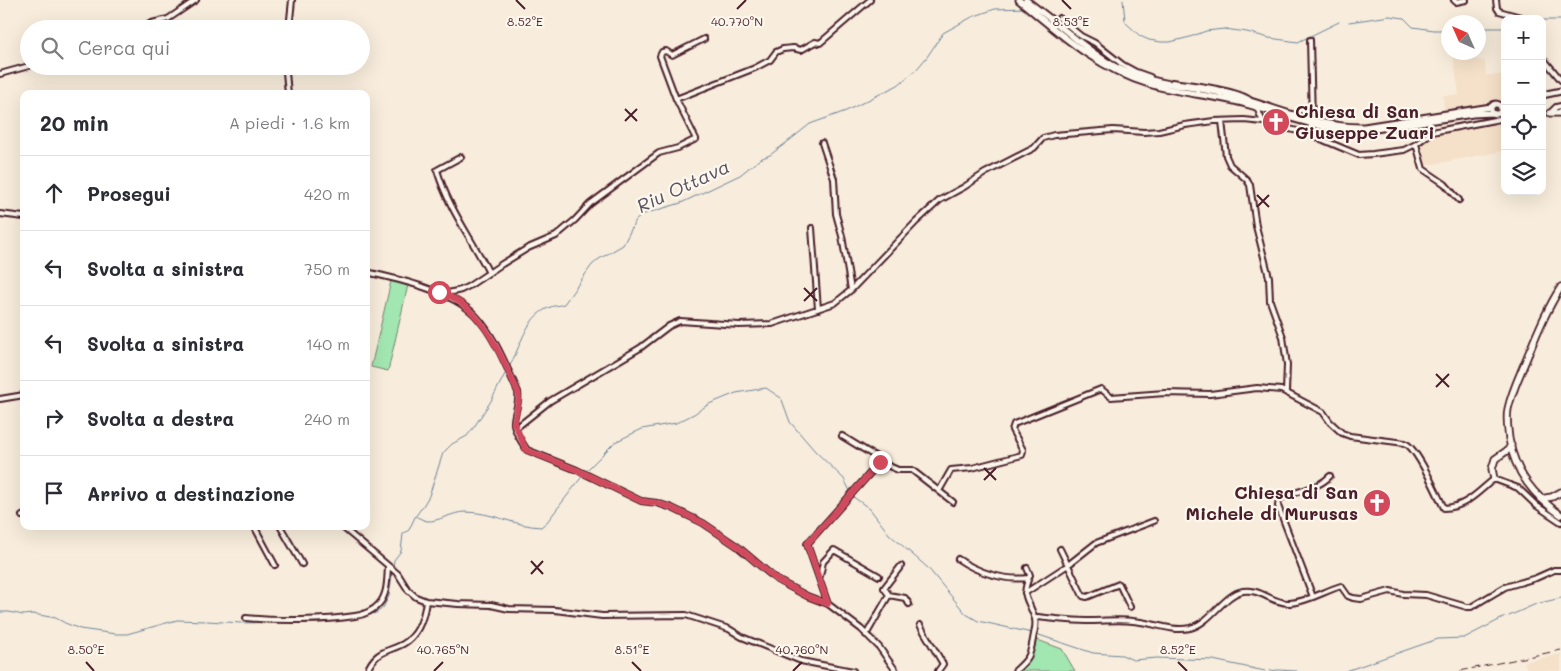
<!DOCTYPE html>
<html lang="it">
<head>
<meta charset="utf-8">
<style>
  body { margin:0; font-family:Mali,sans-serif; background:#f7f7f7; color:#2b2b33 }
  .controls { position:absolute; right:15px; top:15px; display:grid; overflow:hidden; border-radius:10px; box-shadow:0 5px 20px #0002 }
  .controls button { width:45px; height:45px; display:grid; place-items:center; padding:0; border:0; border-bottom:1px solid #e1e1e2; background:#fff; color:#2b2b33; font:25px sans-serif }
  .compass { position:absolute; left:1441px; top:15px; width:45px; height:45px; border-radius:50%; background:#fff; box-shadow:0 5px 20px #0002; rotate:315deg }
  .stop { position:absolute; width:15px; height:15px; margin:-11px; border:4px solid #d1495b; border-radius:50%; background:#fff }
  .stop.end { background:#d1495b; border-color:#fff; box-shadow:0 1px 5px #0008 }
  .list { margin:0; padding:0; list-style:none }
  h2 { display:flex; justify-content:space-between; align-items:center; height:65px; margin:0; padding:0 20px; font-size:21px }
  h2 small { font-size:16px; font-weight:400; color:#7c7c81 }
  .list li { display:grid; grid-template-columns:32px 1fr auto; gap:15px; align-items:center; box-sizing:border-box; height:75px; padding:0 20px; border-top:1px solid #e1e1e2 }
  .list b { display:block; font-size:19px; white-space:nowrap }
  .list em { font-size:16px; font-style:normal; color:#7c7c81 }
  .icon { flex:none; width:28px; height:28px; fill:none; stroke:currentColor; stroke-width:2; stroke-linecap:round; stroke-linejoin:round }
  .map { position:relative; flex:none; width:1561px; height:671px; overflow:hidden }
  .search { position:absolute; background:#fff; box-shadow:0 5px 20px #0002; left:20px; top:20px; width:350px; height:55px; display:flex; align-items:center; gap:12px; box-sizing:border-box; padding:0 18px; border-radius:28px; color:#7c7c81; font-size:19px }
  .panel { position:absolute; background:#fff; box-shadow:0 5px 20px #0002; left:20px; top:90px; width:350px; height:440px; border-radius:10px }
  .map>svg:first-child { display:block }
  .built { fill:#f5e1c9 }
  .green { fill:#a2e6b1; stroke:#76826e }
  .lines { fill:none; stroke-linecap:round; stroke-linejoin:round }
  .stream { stroke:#6d839b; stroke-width:1 }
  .street-casing { stroke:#4a1f2b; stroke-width:8 }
  .secondary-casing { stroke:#4a1f2b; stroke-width:9 }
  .primary-casing { stroke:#4a1f2b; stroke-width:9 }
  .street { stroke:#fbf7ec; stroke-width:4 }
  .secondary { stroke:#fbf7ec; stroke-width:5 }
  .primary { stroke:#fbf7ec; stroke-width:5.5 }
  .rail { stroke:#4a1f2b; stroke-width:1; stroke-dasharray:8 4; stroke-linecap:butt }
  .route { stroke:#d1495b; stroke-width:6 }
  .ticks { fill:none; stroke:#4a1f2b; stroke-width:2 }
  .labels { text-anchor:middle; stroke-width:4.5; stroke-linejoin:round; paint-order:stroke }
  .poi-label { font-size:18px; font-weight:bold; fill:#4a1f2b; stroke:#fbf7ec; text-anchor:start }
  .water-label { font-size:19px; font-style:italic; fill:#5b5163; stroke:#fbf7ec }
  .ticks-label { font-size:12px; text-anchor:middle; fill:#4a1f2b; stroke:#fbf7ec; stroke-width:4.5; stroke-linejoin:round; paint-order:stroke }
</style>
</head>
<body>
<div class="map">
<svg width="1561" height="671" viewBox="0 0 1561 671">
  <rect width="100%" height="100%" fill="#f8eddc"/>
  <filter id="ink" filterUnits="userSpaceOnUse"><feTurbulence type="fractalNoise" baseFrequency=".02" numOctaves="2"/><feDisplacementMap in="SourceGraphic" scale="10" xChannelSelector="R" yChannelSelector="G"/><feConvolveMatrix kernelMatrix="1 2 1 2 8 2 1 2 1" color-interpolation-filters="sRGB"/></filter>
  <g filter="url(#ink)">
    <!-- built -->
    <path class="built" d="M1453 56 1485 61 1486 75H1505V100L1444 114 1443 95H1459Z
      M1504 119 1505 151 1423 166 1420 150V143L1438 131Z
      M1561 654V671H1528L1524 662Z"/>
    <!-- green -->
    <path class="green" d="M391 281 408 285 388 371 371 367Z
      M1035 639 1062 649 1075 671H1015L1026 665Z"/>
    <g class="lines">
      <!-- stream -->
      <path class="stream" d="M1123 0 1125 20
        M1542 20H1561
        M1349 22 1390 16 1404 18 1413 27 1434 30H1448
        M1126 23 1140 36 1149 40 1161 42H1170L1190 37 1206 31 1224 29 1247 32 1269 38 1298 42 1339 22
        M1478 28H1505
        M509 367C521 347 525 318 548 308 554 305 559 306 564 304L592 265 599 259 623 245 636 220 644 214 681 203 740 175 760 159 770 155 790 140 810 124 846 111 898 85 916 70 927 57 943 33 972 17 995 9 1026 8
        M782 400 790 422 815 451 844 479 851 493
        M852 496 870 509 889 534 928 568 966 614 978 621 1032 633
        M417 517C420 518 424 521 428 521 437 522 453 512 465 512 492 512 515 526 541 527L547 522 587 470 615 442 642 429 676 423 694 414 709 404 736 393 766 388 781 398
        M0 612H9L23 615 33 614 56 618 65 623 80 629 116 634H127L177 620 205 621
        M1509 616 1536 604 1561 598
        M341 620 353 619 376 613 383 608 389 596 394 560 401 551 403 534 409 530 415 517 423 506 429 496 443 453 452 444 467 436 474 427 491 401 507 370
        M207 621 223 622
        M226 622 241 623
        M243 623 280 622
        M1036 634 1093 653 1122 655 1133 660 1157 658 1213 660 1265 671
        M1270 671 1278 670 1297 671
        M1346 671 1438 639 1464 638 1505 617"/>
      <defs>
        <path id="street" d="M1454 0 1456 2 1466 0
          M1496 0 1497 8 1499 11 1528 19
          M1059 18 1081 36 1095 43 1123 65 1136 72 1150 77
          M137 29 152 23 168 19 196 0
          M289 29 292 0
          M1310 40 1312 120
          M1542 57 1561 80
          M287 66 286 72 288 94
          M0 74 29 66
          M1172 82C1188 84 1242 91 1251 101
          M676 99 755 68 770 60 776 52 783 49 793 48 801 50 815 42 820 43 870 0
          M1551 112 1556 107 1561 106
          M1222 121 1226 156 1230 165 1246 179 1250 185 1256 226 1269 277 1270 301 1283 337 1287 365 1286 392
          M1263 122 1309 134 1359 155 1373 154 1404 150 1416 144 1432 132 1505 118
          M1309 134 1311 125
          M822 143 834 179 836 214 842 236 851 290
          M1416 144 1423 169 1445 184 1459 200
          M461 157 437 170C449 210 471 237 489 273
          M0 214 24 217
          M812 228 818 309
          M366 272C398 279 452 291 475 315 495 336 506 366 518 392 520 404 513 415 514 424 515 432 522 443 527 450L577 470 641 501 657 503 672 508 703 523 737 546 777 580 807 596 828 604 861 629 879 647 896 671
          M444 294 461 290 469 286 502 264 528 248 556 236 575 220 590 204 659 153 678 148 696 139 676 99 660 56 662 52 666 51 672 55 704 39
          M0 399 24 395
          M516 428 550 401 640 348 669 326 680 321 739 325 772 324 835 303 851 290 916 222 940 200 964 187 985 173 1034 148 1043 138 1054 135 1113 130 1144 132 1159 131 1185 125 1214 121 1244 120 1263 122 1257 108
          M842 436 878 458 880 462
          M939 491 951 470 972 468 1022 455 1023 450 1012 430 1014 424 1101 389 1111 397 1165 393 1210 394 1257 388 1281 390 1323 412 1330 422 1342 433 1350 436 1405 443C1418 449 1437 494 1444 508 1465 508 1479 491 1494 479L1518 488 1537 506 1561 522
          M22 516 24 515
          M254 526 275 565
          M280 526 302 564
          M341 526 398 574 408 590 416 597 426 601 458 604 491 605 509 609 555 610 602 616 686 615 729 629 742 637 801 661 853 671
          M1060 549 1083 596 1087 597 1119 584 1130 607
          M958 559C977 572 1004 581 1028 578
          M820 576 823 562 834 550 879 576
          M1025 593 1068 565 1096 543 1154 521
          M889 595 905 598 909 604
          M1313 597 1278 506 1279 499C1296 490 1317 490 1330 476
          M828 604 807 544 880 462 898 470H912L953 502
          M246 618C278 621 324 621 355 616 364 615 374 610 379 604 388 594 387 579 388 567
          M1035 619 1038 617C1055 619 1073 621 1091 621 1105 621 1120 619 1133 621 1152 622 1171 632 1190 628 1211 623 1224 594 1243 591 1260 588 1273 604 1290 603 1308 602 1324 591 1341 586L1348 596 1353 598 1361 599 1390 591 1403 594 1426 595 1467 607H1471L1505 587 1536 578 1554 570H1561
          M920 625 943 664 938 671
          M866 635 889 595 884 588 901 566
          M367 671C376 650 386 653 403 644 419 635 424 617 426 601
          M1015 671C1031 657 1030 655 1034 634 1035 630 1036 624 1035 619 1028 597 1020 598 1030 575L1027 568"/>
        <path id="secondary" d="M1019 0C1059 33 1098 69 1149 84 1181 94 1215 95 1246 104 1288 116 1325 133 1369 130L1473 114 1493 113
          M1026 0C1043 13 1060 26 1077 40 1089 49 1101 59 1114 66 1149 84 1183 85 1221 93 1269 104 1314 128 1364 127L1491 107
          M1542 95 1561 91
          M1491 109a5 5 0 1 1 10 0a5 5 0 1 1-10 0Z"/>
        <path id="primary" d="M1550 113H1561
          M1561 287C1547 309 1538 331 1528 355 1521 373 1512 390 1508 409 1506 419 1508 429 1509 439 1515 473 1534 496 1561 515
          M1494 479 1492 469 1495 459 1508 450 1511 445
          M1540 499 1552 497 1561 492"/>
      </defs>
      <!-- street casing -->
      <use href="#street" class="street-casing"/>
      <!-- secondary casing -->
      <use href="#secondary" class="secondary-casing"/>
      <!-- primary casing -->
      <use href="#primary" class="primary-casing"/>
      <!-- street -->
      <use href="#street" class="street"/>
      <!-- secondary -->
      <use href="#secondary" class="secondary"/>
      <!-- primary -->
      <use href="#primary" class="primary"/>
      <!-- rail -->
      <path class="rail" d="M1460 671 1561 650"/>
    </g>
  </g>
  <g class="lines" filter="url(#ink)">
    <!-- route -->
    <path class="route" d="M439 292C483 306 500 354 518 392L519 398 514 423 526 450 577 470 641 501 657 503 672 508 703 523 737 546 777 580 807 596 828 604 807 544 880 462"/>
  </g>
  <!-- ticks -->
  <path class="ticks" d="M516 0 525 9M1062 0 1071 9M737 9 746 0M625 109 637 121M625 121 637 109M1257 195 1269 207M1257 207 1269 195M804 288 817 301M804 301 817 288M1436 374 1449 387M1436 387 1449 374M984 468 996 480M984 480 996 468M531 561 543 574M531 574 543 561M86 662 94 671M632 662 641 671M1178 662 1187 671M434 671 443 662M793 671 802 662"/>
  <!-- icons -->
  <defs>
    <symbol id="church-disc" viewBox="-11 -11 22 22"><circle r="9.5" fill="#d1495b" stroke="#fbf7ec"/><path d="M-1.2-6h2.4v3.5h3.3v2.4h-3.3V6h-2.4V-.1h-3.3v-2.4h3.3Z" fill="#fff"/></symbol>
  </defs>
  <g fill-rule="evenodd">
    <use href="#church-disc" x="1260" y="106" width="32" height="32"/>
    <use href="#church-disc" x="1361" y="487" width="32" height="32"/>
  </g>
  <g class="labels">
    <!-- poi labels -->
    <g class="poi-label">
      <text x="1295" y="118">Chiesa di San<tspan x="1295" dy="21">Giuseppe Zuari</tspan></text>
      <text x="1358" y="499" text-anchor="end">Chiesa di San<tspan x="1358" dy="21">Michele di Murusas</tspan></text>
    </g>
    <!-- water labels -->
    <g class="water-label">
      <text transform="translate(683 186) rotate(-25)" y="7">Riu Ottava</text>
    </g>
  </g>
  <g class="ticks-label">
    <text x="1071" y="26">8.53°E</text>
    <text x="525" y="26">8.52°E</text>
    <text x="737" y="26">40.770°N</text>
    <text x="443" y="654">40.765°N</text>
    <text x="802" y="654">40.760°N</text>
    <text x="86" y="654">8.50°E</text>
    <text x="632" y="654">8.51°E</text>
    <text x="1178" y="654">8.52°E</text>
  </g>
</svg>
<div class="controls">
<button>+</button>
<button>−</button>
<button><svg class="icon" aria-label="locate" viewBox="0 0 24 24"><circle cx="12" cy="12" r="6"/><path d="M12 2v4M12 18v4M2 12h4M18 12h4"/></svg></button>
<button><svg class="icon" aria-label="layers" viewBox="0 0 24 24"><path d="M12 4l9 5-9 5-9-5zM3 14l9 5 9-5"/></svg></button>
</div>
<svg class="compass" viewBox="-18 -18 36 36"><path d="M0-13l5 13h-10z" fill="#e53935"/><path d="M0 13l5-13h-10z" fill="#7c7c81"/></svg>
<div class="stop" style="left:439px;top:292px"></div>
<div class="stop end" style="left:880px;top:462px"></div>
<div class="search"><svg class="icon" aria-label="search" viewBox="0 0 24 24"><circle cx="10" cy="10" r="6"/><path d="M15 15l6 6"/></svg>Cerca qui</div>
<section class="panel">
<h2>20 min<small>A piedi · 1.6 km</small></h2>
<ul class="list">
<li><svg class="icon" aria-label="ahead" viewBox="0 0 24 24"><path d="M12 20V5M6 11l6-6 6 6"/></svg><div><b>Prosegui</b></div><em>420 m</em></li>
<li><svg class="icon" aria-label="left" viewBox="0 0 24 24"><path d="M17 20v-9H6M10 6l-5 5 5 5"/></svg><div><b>Svolta a sinistra</b></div><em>750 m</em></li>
<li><svg class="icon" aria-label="left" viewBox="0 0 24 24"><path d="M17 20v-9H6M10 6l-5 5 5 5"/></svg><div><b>Svolta a sinistra</b></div><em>140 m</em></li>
<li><svg class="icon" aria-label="right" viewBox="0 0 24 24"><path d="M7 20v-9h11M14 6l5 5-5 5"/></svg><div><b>Svolta a destra</b></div><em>240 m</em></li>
<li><svg class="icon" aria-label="arrive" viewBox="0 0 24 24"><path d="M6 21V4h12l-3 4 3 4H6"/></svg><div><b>Arrivo a destinazione</b></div></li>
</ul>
</section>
</div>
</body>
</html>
